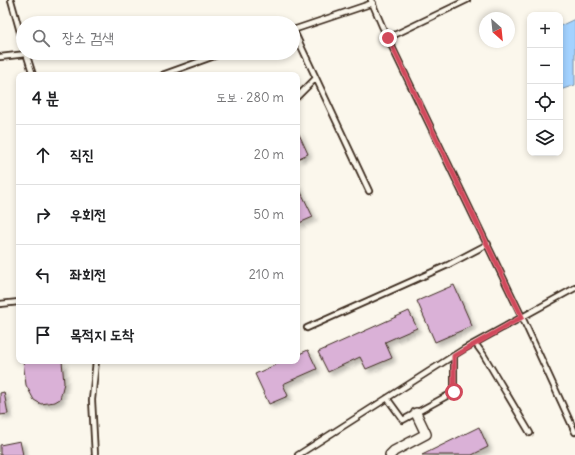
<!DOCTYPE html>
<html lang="ko">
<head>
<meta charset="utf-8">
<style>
  body { margin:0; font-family:Delius,"Poor Story",sans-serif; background:#f6f6f6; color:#202124 }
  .controls { position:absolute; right:12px; top:12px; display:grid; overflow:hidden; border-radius:8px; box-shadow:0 2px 6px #0003 }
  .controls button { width:36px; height:36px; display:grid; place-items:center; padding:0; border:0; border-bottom:1px solid #e0e0e0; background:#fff; color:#202124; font:20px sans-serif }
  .compass { position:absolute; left:479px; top:12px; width:36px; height:36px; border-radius:50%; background:#fff; box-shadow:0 2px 6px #0003; rotate:153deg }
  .stop { position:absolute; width:12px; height:12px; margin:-9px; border:3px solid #d1495b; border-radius:50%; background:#fff }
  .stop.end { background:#d1495b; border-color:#fff; box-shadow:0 1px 4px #0008 }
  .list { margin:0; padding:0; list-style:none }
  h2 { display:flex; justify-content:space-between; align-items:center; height:52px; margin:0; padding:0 16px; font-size:17px }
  h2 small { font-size:13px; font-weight:400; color:#757577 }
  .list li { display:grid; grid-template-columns:26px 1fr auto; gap:12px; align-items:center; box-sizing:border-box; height:60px; padding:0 16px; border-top:1px solid #e0e0e0 }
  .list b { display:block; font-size:15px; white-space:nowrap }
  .list em { font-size:13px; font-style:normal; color:#757577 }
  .icon { flex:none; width:22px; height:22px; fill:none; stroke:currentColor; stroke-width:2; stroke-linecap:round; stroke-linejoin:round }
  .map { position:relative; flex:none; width:575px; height:455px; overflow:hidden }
  .search { position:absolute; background:#fff; box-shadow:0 2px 6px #0003; left:16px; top:16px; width:284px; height:44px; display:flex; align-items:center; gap:10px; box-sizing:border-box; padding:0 14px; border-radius:22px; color:#757577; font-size:15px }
  .panel { position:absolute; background:#fff; box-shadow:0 2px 6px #0003; left:16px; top:72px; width:284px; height:292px; border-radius:8px }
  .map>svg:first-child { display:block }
  .water { fill:#a3d2ff; stroke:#798fa5 }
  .building { fill:#dab1d7; stroke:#3b2a1e; filter:url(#shadow) }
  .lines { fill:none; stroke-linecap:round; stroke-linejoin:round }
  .service-casing { stroke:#3b2a1e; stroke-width:8 }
  .minor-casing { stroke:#3b2a1e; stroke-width:12 }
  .service { stroke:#fbf7ec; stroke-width:4.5 }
  .minor { stroke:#fbf7ec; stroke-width:9 }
  .route { stroke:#d1495b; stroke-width:5 }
</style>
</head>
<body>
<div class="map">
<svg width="575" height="455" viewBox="0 0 575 455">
  <defs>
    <filter id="shadow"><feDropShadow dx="3.5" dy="3.5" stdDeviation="2" flood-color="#0004"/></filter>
  </defs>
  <rect width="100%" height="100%" fill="#fbf7ec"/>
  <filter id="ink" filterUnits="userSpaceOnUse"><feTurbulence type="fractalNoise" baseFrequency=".025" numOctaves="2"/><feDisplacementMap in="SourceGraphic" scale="8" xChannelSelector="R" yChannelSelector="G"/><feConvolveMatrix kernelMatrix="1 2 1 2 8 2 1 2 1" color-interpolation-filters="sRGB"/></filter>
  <g filter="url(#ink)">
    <!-- water -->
    <path class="water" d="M575 19V85L560 90V26Z"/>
    <!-- building -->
    <path class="building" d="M298 132 308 154 297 159V133Z
      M297 184 313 217 297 224Z
      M454 285 472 326 435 342 417 301Z
      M409 311 417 328 385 342 392 358 366 369 360 357 328 372 318 352Z
      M308 350 317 369 283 384 288 396 269 404 255 374 284 361H297V355Z
      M23 361H62L64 383 60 399 55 402 41 404 34 400 26 385Z
      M4 392 8 414 0 415V393Z
      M479 427 488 447 472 455H422Z
      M20 441 23 455H0V445Z"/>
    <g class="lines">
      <defs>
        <path id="service" d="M11 0 23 43
          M371 0 382 26 522 317 575 432
          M293 29 369 191
          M293 30 373 3
          M388 38 467 0
          M26 53 33 75
          M0 57 26 54
          M162 75 223 53
          M297 97 316 78
          M0 304 19 302
          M307 328 448 265 488 244
          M475 343 483 354 530 433
          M387 398 403 420 454 392V356
          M95 455 92 400 96 361
          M298 455 464 349 575 288"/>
        <path id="minor" d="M390 455 394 451 426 434 416 413"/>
      </defs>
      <!-- service casing -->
      <use href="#service" class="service-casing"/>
      <!-- minor casing -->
      <use href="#minor" class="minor-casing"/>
      <!-- service -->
      <use href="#service" class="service"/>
      <!-- minor -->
      <use href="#minor" class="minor"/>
    </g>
  </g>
  <g class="lines" filter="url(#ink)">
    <!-- route -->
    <path class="route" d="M388 38 522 317 454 356V392"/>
  </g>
</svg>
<div class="controls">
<button>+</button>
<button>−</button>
<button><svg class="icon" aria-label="locate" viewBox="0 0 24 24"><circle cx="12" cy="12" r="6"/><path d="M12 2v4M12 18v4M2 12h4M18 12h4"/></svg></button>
<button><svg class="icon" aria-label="layers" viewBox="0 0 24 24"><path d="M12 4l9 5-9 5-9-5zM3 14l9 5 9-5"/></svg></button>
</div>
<svg class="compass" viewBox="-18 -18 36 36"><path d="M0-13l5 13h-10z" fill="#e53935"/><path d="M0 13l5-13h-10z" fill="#757577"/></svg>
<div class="stop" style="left:454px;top:392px"></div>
<div class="stop end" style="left:388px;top:38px"></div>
<div class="search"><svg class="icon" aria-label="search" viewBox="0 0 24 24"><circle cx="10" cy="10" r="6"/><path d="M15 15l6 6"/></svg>장소 검색</div>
<section class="panel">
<h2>4 분<small>도보 · 280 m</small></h2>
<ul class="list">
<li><svg class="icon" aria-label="ahead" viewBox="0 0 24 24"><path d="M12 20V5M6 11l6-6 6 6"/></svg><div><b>직진</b></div><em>20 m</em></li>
<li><svg class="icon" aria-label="right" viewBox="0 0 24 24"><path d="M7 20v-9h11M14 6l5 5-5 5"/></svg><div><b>우회전</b></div><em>50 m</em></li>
<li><svg class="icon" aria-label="left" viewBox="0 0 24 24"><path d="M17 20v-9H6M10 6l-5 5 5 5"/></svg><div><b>좌회전</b></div><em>210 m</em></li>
<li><svg class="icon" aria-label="arrive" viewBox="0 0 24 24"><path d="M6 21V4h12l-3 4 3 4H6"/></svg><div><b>목적지 도착</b></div></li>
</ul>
</section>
</div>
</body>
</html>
